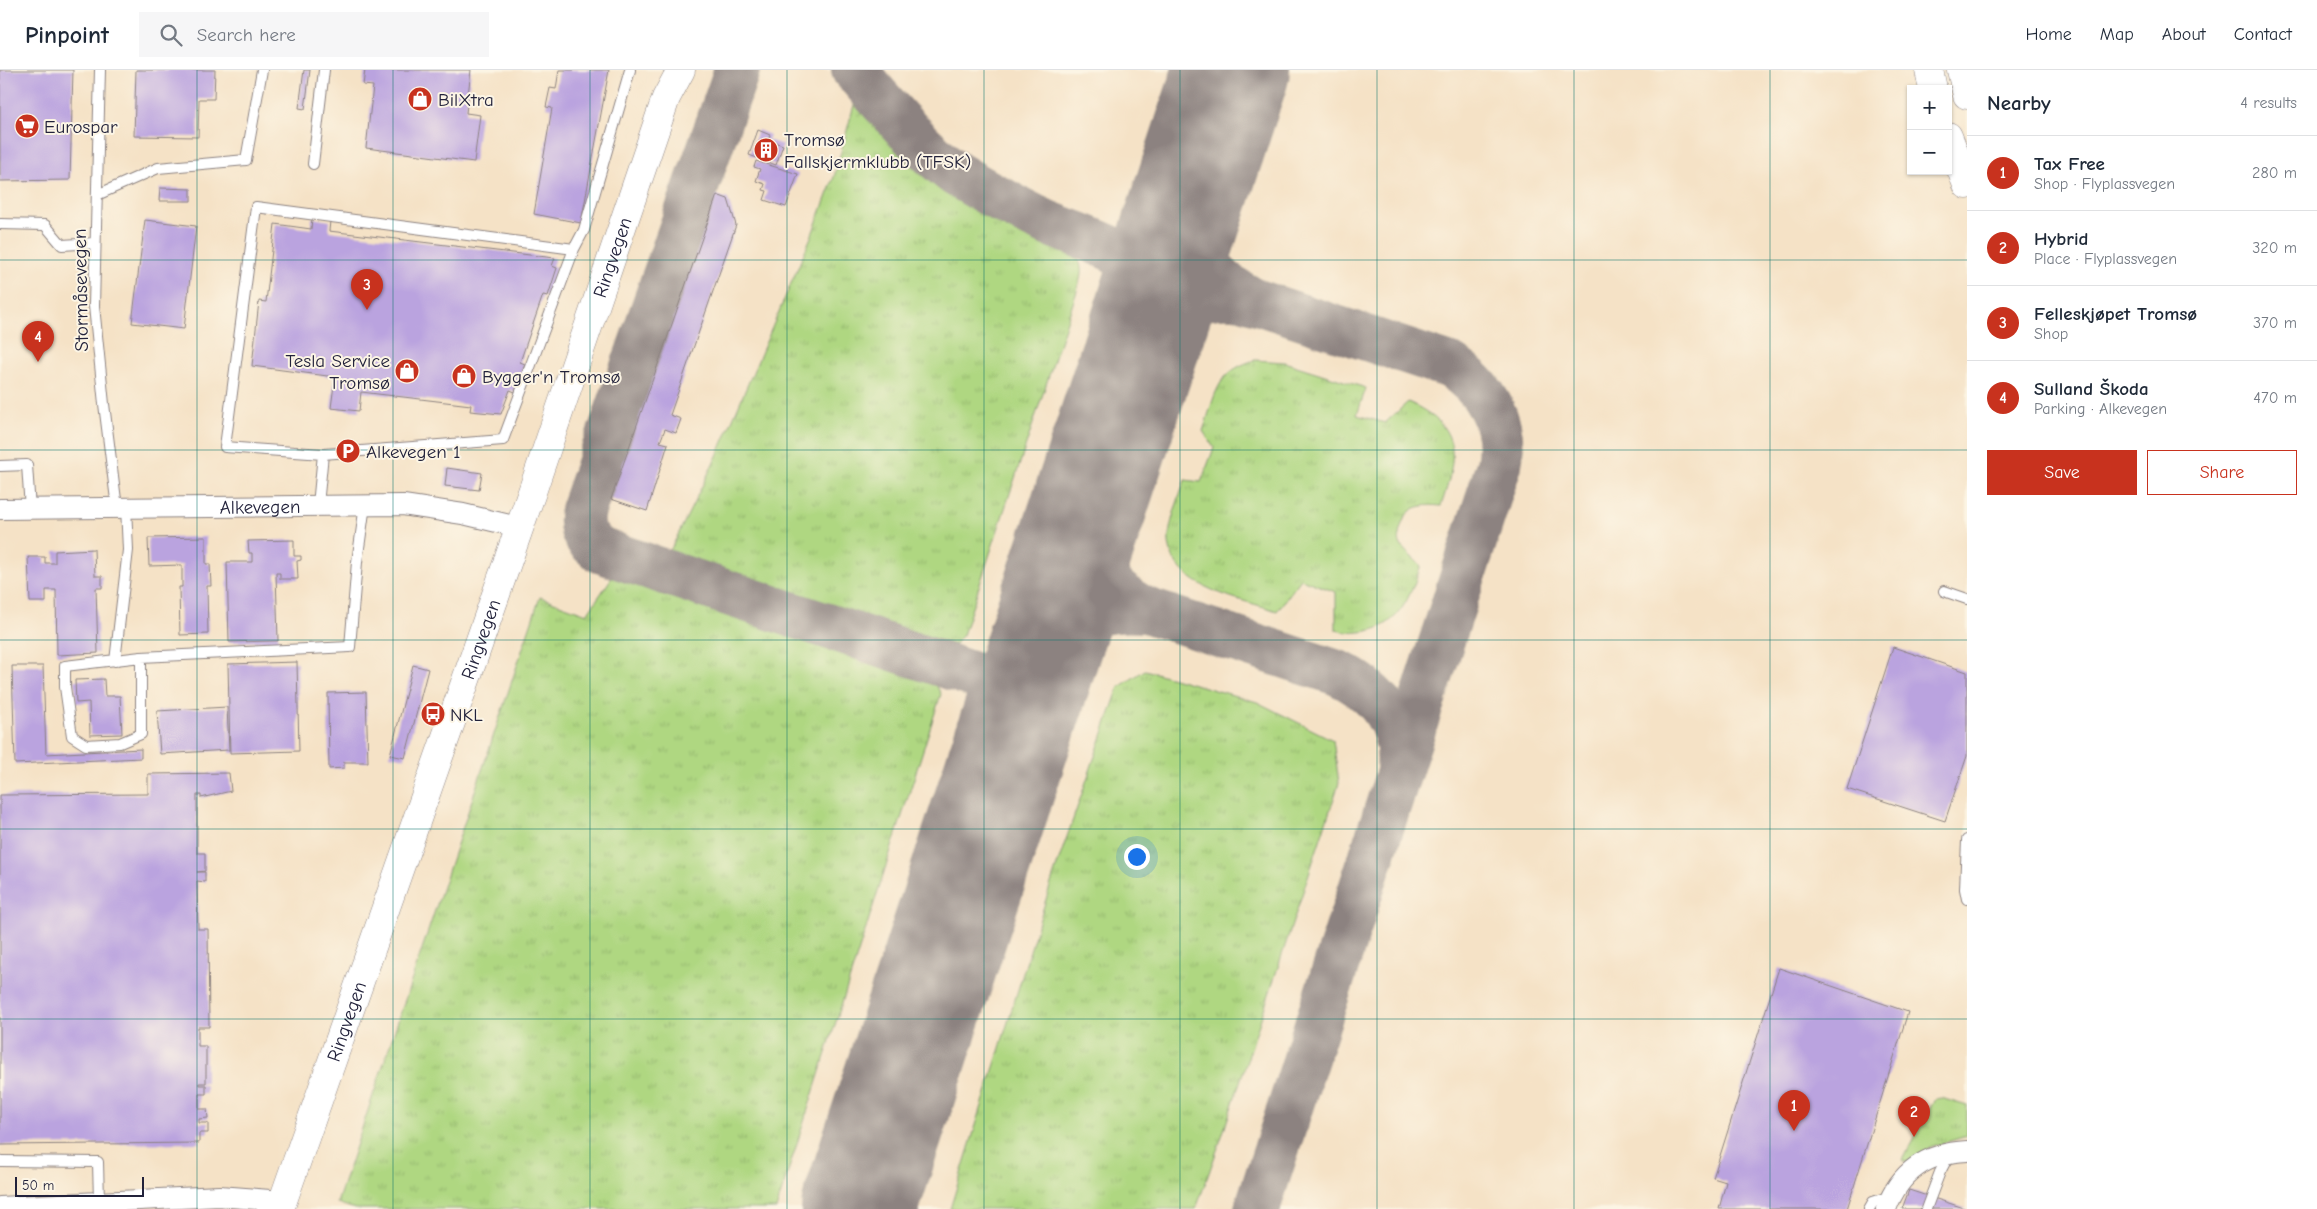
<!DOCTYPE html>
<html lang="en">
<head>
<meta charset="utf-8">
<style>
  body { margin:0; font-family:"Comic Neue",sans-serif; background:#f6f6f7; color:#1f2937 }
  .controls { position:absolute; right:15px; top:15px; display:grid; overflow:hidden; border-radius:0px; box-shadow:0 1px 4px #0004 }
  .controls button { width:45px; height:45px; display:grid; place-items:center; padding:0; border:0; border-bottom:1px solid #e0e1e3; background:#fff; color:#1f2937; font:25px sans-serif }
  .scale { position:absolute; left:15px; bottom:12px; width:129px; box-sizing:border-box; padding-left:5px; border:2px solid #22223b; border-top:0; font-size:14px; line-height:18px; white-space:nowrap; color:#22223b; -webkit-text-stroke:4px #fcf5e5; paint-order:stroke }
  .you { position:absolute; left:1136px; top:786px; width:18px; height:18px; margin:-12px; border:4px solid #fff; border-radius:50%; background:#1a73e8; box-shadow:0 0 0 8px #1a73e833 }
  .badge { display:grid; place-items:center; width:32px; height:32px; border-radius:50%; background:#c8321e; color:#fff; font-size:16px; font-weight:700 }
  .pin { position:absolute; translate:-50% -41px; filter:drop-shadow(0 1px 2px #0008) }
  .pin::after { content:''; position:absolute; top:26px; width:18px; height:15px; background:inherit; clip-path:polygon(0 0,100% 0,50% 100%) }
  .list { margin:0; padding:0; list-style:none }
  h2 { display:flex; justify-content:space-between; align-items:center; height:65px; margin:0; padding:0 20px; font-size:21px }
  h2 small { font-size:16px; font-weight:400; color:#747a83 }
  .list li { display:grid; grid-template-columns:32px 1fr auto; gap:15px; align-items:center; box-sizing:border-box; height:75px; padding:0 20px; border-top:1px solid #e0e1e3 }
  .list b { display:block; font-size:19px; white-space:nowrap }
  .list p { margin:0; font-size:16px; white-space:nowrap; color:#747a83 }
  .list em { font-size:16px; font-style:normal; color:#747a83 }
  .actions { display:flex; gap:10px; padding:15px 20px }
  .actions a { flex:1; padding:11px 0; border:1px solid #c8321e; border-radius:0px; text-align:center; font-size:18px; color:#c8321e }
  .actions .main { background:#c8321e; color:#fff }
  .icon { flex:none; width:28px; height:28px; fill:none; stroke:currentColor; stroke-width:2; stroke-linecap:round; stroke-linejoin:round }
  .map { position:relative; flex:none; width:1967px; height:1139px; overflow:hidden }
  header { display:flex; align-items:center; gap:30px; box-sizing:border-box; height:70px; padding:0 25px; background:#fff; border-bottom:1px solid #e0e1e3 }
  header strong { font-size:24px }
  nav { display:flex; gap:28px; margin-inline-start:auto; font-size:18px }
  .search { width:350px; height:45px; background:#f6f6f7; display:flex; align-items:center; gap:12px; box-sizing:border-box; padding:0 18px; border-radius:0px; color:#747a83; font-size:19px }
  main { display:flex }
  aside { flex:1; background:#fff }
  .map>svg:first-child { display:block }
  .grass { fill:url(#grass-tufts); stroke:#687c5e }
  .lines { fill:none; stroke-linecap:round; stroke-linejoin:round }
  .taxiway { stroke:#8c8280; stroke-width:46 }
  .runway { stroke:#8c8280; stroke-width:116 }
  .building { fill:#baa3df }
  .lane-casing { stroke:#8c8280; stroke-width:12 }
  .street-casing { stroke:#8c8280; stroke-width:22 }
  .secondary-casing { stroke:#8c8280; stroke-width:29 }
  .highway-casing { stroke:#8c8280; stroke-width:29 }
  .lane { stroke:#fff; stroke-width:10 }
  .street { stroke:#fff; stroke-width:20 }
  .secondary { stroke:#fff; stroke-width:28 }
  .highway { stroke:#fff; stroke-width:28 }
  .grid { fill:none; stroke:#0f766e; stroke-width:1; stroke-opacity:0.55 }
  .labels { text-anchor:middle; stroke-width:4; stroke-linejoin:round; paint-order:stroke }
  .poi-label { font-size:19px; fill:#22223b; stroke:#fcf5e5; text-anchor:start }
  .street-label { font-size:19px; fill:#22223b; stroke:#fcf5e5 }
</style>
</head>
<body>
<header>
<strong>Pinpoint</strong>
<div class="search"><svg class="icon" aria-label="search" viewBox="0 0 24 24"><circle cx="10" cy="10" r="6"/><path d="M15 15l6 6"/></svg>Search here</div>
<nav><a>Home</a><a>Map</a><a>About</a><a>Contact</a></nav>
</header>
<main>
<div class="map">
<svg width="1967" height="1139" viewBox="0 0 1967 1139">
  <defs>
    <pattern id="grass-tufts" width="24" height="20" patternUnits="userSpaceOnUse" patternTransform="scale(1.25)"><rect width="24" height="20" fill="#afd781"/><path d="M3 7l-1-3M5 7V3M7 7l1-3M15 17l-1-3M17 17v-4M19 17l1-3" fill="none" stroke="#96b870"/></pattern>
  </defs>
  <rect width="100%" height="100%" fill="#fcf5e5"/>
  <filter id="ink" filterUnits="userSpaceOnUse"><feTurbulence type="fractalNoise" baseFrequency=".02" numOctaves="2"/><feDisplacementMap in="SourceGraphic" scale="10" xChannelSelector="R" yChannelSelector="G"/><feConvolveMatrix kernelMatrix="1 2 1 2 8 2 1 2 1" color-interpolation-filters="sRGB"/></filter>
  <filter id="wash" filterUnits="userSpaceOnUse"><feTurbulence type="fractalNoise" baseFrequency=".0096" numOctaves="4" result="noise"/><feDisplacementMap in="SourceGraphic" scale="20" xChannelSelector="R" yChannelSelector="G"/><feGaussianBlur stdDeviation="1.12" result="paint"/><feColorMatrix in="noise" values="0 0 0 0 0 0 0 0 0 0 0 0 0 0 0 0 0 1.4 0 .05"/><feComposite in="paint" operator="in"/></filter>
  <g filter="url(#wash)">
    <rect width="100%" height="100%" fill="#f5e2c6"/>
    <!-- grass -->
    <path class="grass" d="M857 24C882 52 905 81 933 105 966 134 1030 162 1071 180 1085 196 1082 202 1077 221L963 565 952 577 935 579 666 489 717 386 811 167 834 107Z
      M1255 290 1284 292 1366 318 1357 345 1385 353 1408 332C1462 356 1458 386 1441 436 1421 434 1407 436 1401 457 1399 462 1398 468 1400 473 1403 481 1414 488 1421 496 1410 525 1401 555 1367 561 1356 563 1346 563 1336 560V522L1301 509 1277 541C1242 529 1174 519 1169 473 1167 457 1180 426 1185 410L1201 412 1214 378 1203 361C1216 324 1215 302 1255 290Z
      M615 503 933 609 941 624 776 1139H355L337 1133 540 527 587 544Z
      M1145 600 1257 632 1333 670 1339 713 1221 1069 1196 1139H950L1052 810 1119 617Z
      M1941 1028 1967 1036V1066L1930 1077 1907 1093 1903 1090 1935 1029Z"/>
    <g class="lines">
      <!-- taxiway -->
      <path class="taxiway" d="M737 0 583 440C579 459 585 471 602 481L983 608C1009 626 1014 640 1013 671
        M854 0C886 36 917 75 956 104 984 121 1013 137 1043 151 1069 163 1125 178 1141 200 1153 216 1151 232 1150 251
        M1195 113C1186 172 1202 206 1255 231
        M1141 279C1167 243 1194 220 1242 227L1451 296C1485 317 1507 353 1499 395L1257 1139
        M1090 435C1086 486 1099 516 1146 540L1338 603C1377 621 1404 654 1399 700
        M1038 595C1070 549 1089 536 1146 540"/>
      <!-- runway -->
      <path class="runway" d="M859 1139 1232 0"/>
    </g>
    <g id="blocks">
      <!-- building -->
      <path class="building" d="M0 0H73L70 110 0 111Z
        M136 0H215L214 29H199L198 67 134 66Z
        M304 0H310L305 39 299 38Z
        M365 0H471L466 43 480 45 474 92 366 78 373 16 363 15Z
        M559 0H609L581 153 534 144 552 38 546 37 550 18 556 19Z
        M758 60 770 65 768 70 783 75 776 95 749 85Z
        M756 91 798 104 786 137 764 130 767 121 763 120 765 114 756 111 760 99 754 97Z
        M160 118 191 119V131H159Z
        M717 125 728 129 736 155 670 345 681 349 676 363 665 359 660 372 668 374 647 441 611 429Z
        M312 148 330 151 329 161 555 188 552 196 557 198 548 226 543 225 520 292 525 294 515 322 510 320 501 344 470 341 471 335 361 322 359 341 331 338 335 307 252 296 259 231 266 232 275 154 311 159Z
        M145 150 196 156 184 259 132 253Z
        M447 398 482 403 479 420 445 416Z
        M206 467V494H210L211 516H207L208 564 180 565 179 517H182V495L149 496 148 468Z
        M294 470V486H301V490L297 491 298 509H280V503H276L278 571 229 572 227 492H252V483H249L248 471Z
        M94 479 95 506H102V518H96L98 583 57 585 56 520H46V532H30L28 487H45V493H55V481Z
        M1893 577 1967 602V686L1945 751 1847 719Z
        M297 592 299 681 230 683 228 594Z
        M413 595 428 599 405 688 390 685Z
        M12 596H43L46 684 141 679V688L15 694Z
        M104 609 105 626H120L122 664 90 665 89 632 76 633 75 610Z
        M366 622 368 692H344V698L329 699 328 623Z
        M227 637 229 680 160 684 157 641Z
        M229 703 231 721 201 728V725H197V783H205V801L197 802H205V812L197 811 198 859H208L209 957H198V976H206V1013H199V1015H206V1024H199V1039H207L208 1048 199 1049V1053H208V1063H199V1073L0 1075V725L148 724V704Z
        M1779 898 1908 942 1847 1139H1719L1726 1112 1713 1108Z
        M1909 1120 1967 1139H1902Z"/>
    </g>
  </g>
  <g filter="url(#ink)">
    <use href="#blocks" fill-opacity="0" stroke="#8c8280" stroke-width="1"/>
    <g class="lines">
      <defs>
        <path id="lane" d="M100 0 94 236 104 334 117 438
          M313 94 324 0
          M97 125 158 98 246 90 262 0
          M0 154 45 155 62 175 95 173
          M323 384 225 377 256 137 574 179
          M0 396 27 395 30 439
          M318 435 323 384 503 370 574 179 584 160 630 0
          M1944 521 1967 529
          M141 587V664L120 673 86 675 72 666 65 617V596L141 587 350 577 357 492 365 435
          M115 591 128 480 126 437
          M1967 770 1965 819 1967 829
          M0 1091 98 1092 99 1131
          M1869 1139 1873 1132 1891 1126
          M1926 1139 1940 1102 1950 1083"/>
        <g id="street">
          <path id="s1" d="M0 439 403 435 463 444 518 457"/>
          <path d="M0 1137 219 1126 283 1131"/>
          <path d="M1886 1139C1900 1101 1927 1083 1967 1081"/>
        </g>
        <g id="secondary">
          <path id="s2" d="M280 1139 532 422 666 28 681 0"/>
        </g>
        <path id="highway" d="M1929 0 1933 19
          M1961 0 1967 25
          M1948 66 1967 115"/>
      </defs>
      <!-- lane casing -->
      <use href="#lane" class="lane-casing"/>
      <!-- street casing -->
      <use href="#street" class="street-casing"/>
      <!-- secondary casing -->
      <use href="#secondary" class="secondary-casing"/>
      <!-- highway casing -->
      <use href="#highway" class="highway-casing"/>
      <!-- lane -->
      <use href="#lane" class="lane"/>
      <!-- street -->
      <use href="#street" class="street"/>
      <!-- secondary -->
      <use href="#secondary" class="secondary"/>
      <!-- highway -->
      <use href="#highway" class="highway"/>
    </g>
  </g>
  <!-- grid -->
  <path class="grid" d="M197 0V1139M393 0V1139M590 0V1139M787 0V1139M984 0V1139M1180 0V1139M1377 0V1139M1574 0V1139M1770 0V1139M0 190H1967M0 380H1967M0 570H1967M0 759H1967M0 949H1967"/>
  <!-- icons -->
  <defs>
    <symbol id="shop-disc" viewBox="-11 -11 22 22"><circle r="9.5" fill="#c8321e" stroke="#fcf5e5"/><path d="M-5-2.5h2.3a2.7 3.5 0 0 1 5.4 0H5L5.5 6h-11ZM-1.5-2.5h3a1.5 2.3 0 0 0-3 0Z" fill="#fff"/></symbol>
    <symbol id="supermarket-disc" viewBox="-11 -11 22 22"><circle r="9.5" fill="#c8321e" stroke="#fcf5e5"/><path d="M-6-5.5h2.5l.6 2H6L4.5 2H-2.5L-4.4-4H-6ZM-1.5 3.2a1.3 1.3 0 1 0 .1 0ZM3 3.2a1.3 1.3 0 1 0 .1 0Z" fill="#fff"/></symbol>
    <symbol id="building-disc" viewBox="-11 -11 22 22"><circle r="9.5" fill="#c8321e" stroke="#fcf5e5"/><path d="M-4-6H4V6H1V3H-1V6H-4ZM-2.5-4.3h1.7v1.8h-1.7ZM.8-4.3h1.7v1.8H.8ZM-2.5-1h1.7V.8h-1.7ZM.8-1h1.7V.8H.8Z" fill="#fff"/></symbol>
    <symbol id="parking-disc" viewBox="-11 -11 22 22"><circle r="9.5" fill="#c8321e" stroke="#fcf5e5"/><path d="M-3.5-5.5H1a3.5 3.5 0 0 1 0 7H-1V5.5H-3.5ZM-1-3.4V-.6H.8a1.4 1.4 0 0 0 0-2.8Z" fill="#fff"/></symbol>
    <symbol id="bus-disc" viewBox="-11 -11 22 22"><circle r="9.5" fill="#c8321e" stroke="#fcf5e5"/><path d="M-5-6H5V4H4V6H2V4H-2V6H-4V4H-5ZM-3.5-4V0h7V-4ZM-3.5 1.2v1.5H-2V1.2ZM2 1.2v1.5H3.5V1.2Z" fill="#fff"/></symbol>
  </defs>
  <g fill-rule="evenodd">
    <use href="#shop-disc" x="406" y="15" width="28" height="28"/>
    <use href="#supermarket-disc" x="13" y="42" width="28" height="28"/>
    <use href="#building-disc" x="752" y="66" width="28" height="28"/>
    <use href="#shop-disc" x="393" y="287" width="28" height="28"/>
    <use href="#shop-disc" x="450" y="292" width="28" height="28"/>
    <use href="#parking-disc" x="334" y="367" width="28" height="28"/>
    <use href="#bus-disc" x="419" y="630" width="28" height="28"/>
  </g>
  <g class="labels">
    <!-- poi labels -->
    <g class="poi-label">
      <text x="438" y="36">BilXtra</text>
      <text x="44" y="63">Eurospar</text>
      <text x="784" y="76">Tromsø<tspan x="784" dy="22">Fallskjermklubb (TFSK)</tspan></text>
      <text x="390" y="297" text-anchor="end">Tesla Service<tspan x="390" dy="22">Tromsø</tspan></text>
      <text x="482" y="313">Bygger'n Tromsø</text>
      <text x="366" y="388">Alkevegen 1</text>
      <text x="450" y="651">NKL</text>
    </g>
    <!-- street labels -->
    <g class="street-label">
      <text dy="7" stroke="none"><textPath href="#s2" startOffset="1008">Ringvegen</textPath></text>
      <text transform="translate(80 220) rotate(-91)" y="7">Stormåsevegen</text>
      <text dy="7" stroke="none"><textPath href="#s1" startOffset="260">Alkevegen</textPath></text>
      <text dy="7" stroke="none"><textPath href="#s2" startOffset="604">Ringvegen</textPath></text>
      <text dy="7" stroke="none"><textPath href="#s2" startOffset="199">Ringvegen</textPath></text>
    </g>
  </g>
</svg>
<div class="controls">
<button>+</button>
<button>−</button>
</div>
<div class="scale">50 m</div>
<div class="you"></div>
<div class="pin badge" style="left:1794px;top:1061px">1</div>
<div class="pin badge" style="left:1914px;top:1067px">2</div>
<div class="pin badge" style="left:367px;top:240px">3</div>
<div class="pin badge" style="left:38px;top:292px">4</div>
</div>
<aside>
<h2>Nearby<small>4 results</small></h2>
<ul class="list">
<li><span class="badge">1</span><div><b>Tax Free</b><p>Shop · Flyplassvegen</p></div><em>280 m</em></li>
<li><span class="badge">2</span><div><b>Hybrid</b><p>Place · Flyplassvegen</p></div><em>320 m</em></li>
<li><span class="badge">3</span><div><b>Felleskjøpet Tromsø</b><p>Shop</p></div><em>370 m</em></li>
<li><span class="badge">4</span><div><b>Sulland Škoda</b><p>Parking · Alkevegen</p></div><em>470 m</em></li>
</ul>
<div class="actions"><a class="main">Save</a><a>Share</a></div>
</aside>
</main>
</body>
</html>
